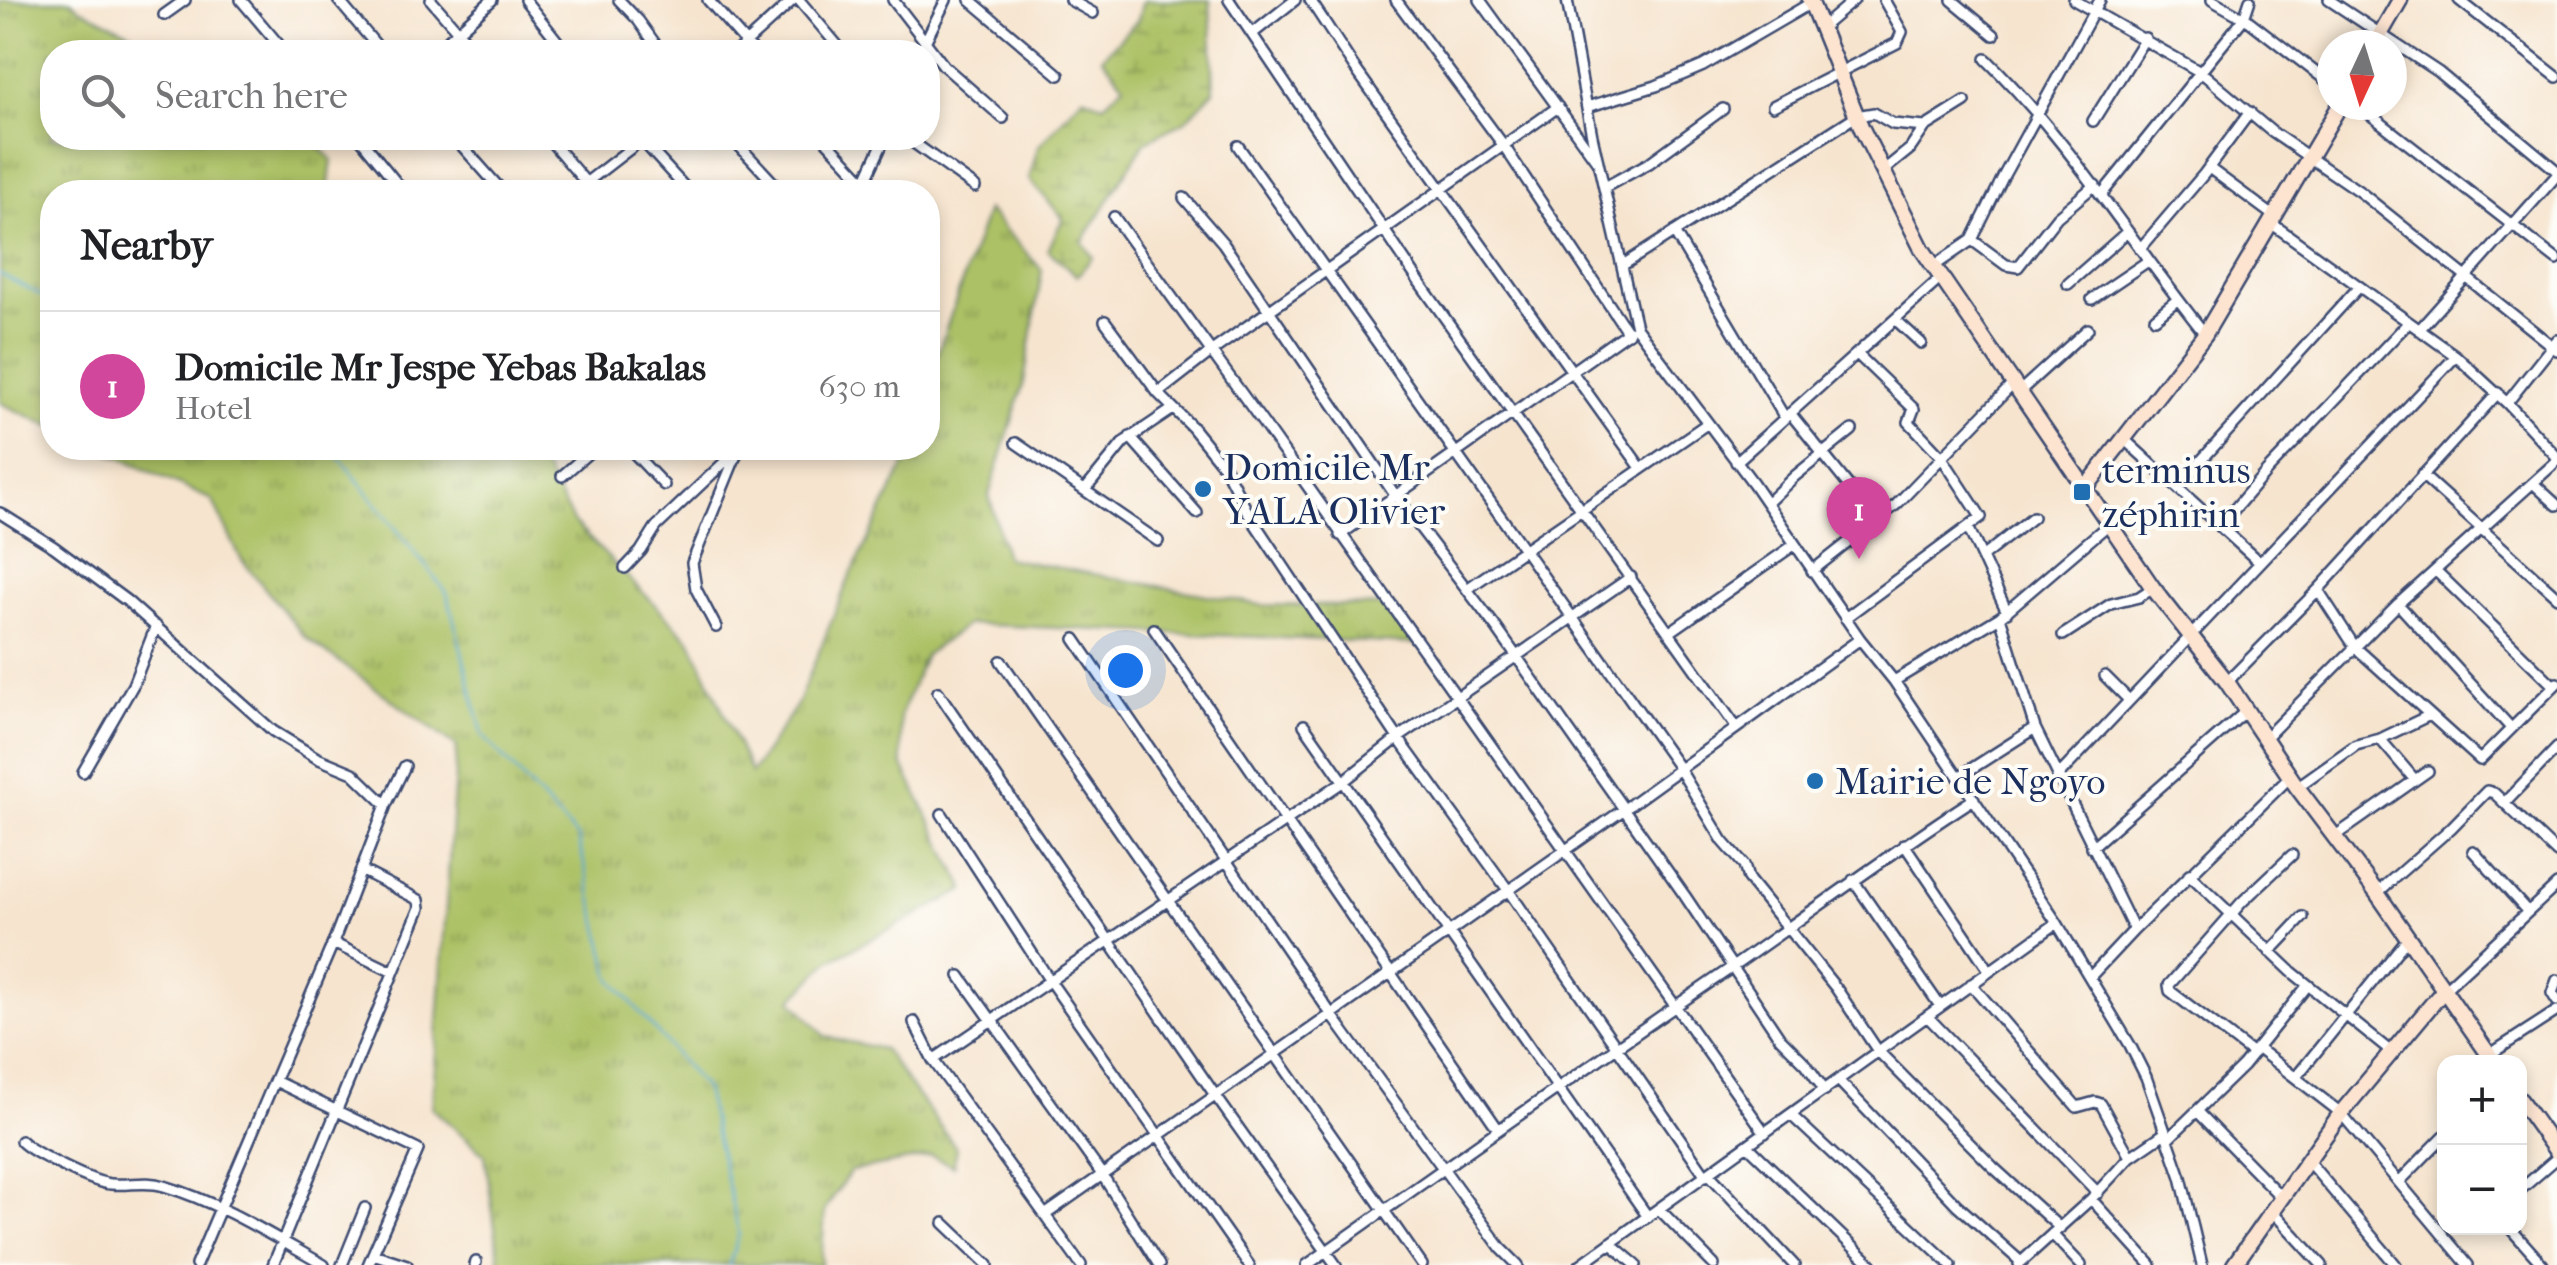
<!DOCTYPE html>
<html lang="en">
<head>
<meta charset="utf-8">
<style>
  body { margin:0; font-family:"IM FELL French Canon",serif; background:#f6f6f6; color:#202124 }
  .controls { position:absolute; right:30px; bottom:30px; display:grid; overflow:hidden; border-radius:20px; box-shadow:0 5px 15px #0003 }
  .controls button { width:90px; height:90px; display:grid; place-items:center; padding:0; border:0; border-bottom:2px solid #e0e0e0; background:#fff; color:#202124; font:50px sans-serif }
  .compass { position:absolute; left:2317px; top:30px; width:90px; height:90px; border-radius:50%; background:#fff; box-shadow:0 5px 15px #0003; rotate:184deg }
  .you { position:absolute; left:1125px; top:670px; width:35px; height:35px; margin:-25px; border:8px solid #fff; border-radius:50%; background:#1a73e8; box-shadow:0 0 0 15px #1a73e833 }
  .badge { display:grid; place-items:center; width:65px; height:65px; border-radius:50%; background:#1f6fb2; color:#fff; font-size:32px; font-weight:700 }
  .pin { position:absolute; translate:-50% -82px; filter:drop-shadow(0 2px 5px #0008) }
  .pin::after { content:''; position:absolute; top:52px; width:35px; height:30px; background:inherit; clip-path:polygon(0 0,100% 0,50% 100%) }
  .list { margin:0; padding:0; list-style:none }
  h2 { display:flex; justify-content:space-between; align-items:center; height:130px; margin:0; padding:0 40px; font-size:42px }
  h2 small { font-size:32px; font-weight:400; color:#757577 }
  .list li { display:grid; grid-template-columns:65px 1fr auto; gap:30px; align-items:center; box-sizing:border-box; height:150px; padding:0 40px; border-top:2px solid #e0e0e0 }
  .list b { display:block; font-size:38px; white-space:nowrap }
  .list p { margin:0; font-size:32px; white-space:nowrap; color:#757577 }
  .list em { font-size:32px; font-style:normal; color:#757577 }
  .icon { flex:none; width:55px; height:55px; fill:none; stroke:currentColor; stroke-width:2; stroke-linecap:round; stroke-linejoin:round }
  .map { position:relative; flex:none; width:2557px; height:1265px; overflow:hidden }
  .search { position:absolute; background:#fff; box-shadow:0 5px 15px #0003; left:40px; top:40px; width:900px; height:110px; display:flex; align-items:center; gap:25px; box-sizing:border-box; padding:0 35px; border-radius:40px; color:#757577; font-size:38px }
  .panel { position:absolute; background:#fff; box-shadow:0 5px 15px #0003; left:40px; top:180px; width:900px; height:280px; border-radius:40px }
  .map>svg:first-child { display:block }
  .grass { fill:url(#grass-tufts); stroke:#647862; stroke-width:2.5 }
  .wetland { fill:url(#wetland-marsh); stroke:#647862; stroke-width:2.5 }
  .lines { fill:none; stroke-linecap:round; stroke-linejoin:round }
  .stream { stroke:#4ea6cb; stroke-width:2.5 }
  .street-casing { stroke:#3c4a6f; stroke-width:14 }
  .secondary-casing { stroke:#3c4a6f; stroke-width:19 }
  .street { stroke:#fff; stroke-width:9 }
  .secondary { stroke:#fde4d1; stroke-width:14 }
  .poi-dot { fill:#1f6fb2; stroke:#fdfcf7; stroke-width:4 }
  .labels { text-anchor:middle; stroke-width:8; stroke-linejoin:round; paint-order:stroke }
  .poi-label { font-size:38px; fill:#1b2f5e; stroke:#fdfcf7; text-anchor:start }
</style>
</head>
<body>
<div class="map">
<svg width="2557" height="1265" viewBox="0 0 2557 1265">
  <defs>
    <pattern id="grass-tufts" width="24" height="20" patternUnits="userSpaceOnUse" patternTransform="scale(2.5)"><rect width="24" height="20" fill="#acc165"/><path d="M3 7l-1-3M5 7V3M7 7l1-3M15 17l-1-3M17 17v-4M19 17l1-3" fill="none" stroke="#8b9d56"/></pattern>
    <pattern id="wetland-marsh" width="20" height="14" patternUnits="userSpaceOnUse" patternTransform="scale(2.5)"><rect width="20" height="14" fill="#acc165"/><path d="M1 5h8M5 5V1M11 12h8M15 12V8" fill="none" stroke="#8b9d56"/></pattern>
  </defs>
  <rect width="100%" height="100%" fill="#fdfcf7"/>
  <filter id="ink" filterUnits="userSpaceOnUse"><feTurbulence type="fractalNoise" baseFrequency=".01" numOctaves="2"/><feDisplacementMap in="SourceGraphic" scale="20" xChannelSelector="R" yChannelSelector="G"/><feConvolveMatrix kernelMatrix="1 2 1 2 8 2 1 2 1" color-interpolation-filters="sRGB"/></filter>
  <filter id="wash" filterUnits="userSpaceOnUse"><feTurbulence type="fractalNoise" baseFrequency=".0048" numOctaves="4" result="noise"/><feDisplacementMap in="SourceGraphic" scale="40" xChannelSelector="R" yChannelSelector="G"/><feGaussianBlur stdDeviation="2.25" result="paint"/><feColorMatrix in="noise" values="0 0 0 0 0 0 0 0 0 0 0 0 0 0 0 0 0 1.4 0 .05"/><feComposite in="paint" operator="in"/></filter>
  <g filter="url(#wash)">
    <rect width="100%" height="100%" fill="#f6e4ce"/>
    <!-- grass -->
    <path class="grass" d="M0 0H71L81 9 170 52H52V138H310L332 159 328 192H52V427L0 403Z
      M987 210 1042 270 1024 382 989 495 1006 558 1261 605 1393 606 1414 644 968 624 925 655 900 716 902 764 965 890 829 961 792 1000 826 1037 883 1049 957 1149 953 1166 932 1156 851 1171 825 1209 821 1265H500L485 1155 432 1108 457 747 305 637 241 559 212 500 99 448H533L574 523 691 641 751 773 797 705 848 581 904 466 909 448H928V381Z"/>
    <!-- wetland -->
    <path class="wetland" d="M1143 0H1210L1214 91 1186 120 1145 142 1082 242 1093 257 1077 276 1048 250 1063 218 1029 179 1038 147 1083 96 1103 105 1124 85 1102 57 1138 20Z"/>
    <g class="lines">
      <!-- stream -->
      <path class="stream" d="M0 274 52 301
        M323 448 339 457 447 593 483 736 578 838 611 978 705 1089 739 1234 729 1265"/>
    </g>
  </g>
  <g filter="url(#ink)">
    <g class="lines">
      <defs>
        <path id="street" d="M241 0 285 52
          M338 0 382 52
          M431 0 476 52
          M525 0 566 52
          M619 0 638 20 661 52
          M708 0 754 52
          M799 0 843 52
          M893 0 944 66 1003 118
          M970 0 1059 75
          M1070 0 1093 13
          M1229 0 1420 283 1736 727
          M1310 0 1354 67 1641 468
          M1396 0 1504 146 1628 333
          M1480 0 1596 160
          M1567 0 1592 136 1636 327 1753 483 1860 639 1894 681 2057 923 2130 1045 2146 1077 2181 1177 2202 1265
          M1952 0 1994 35
          M2074 0 2202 73 2272 132 2360 192 2557 350
          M2212 0 2249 21 2332 85
          M2329 0 2438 72 2557 171
          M2459 0 2557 77
          M164 15 185 0
          M1821 28 1854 0
          M1252 34 1295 0
          M435 52 492 0
          M736 52 793 0
          M920 52 946 0
          M1986 59C2070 141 2132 243 2205 334
          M2358 105 2557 260
          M1773 106 1897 43 1902 32 1884 0
          M1587 107 1656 86 1703 66 1811 3
          M2093 121 2145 38
          M360 138 404 192
          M455 138 503 192
          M548 138 594 192
          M640 138 689 192
          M732 138 782 192
          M824 138 874 192
          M907 138 975 187
          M1238 146 1679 768 1723 841 1744 865 1748 879 1836 988 1878 1051 1993 1167 2060 1228
          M2209 168 2275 217
          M1884 170 1910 149 1925 127 1965 102
          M1605 187 1649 163 1723 109
          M574 192 644 138
          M860 192 885 138
          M2102 194 2244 18 2250 0
          M1184 198 1223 243 1395 495 1495 626 1685 896 1780 1038 1806 1064 1825 1091
          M1114 217 1263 423 1765 1133
          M2271 223 2456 356 2507 403 2557 457
          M1674 232 1785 418
          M1972 240 2006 265 2018 267 2057 217 2095 185
          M2140 249 2204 174 2250 112
          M1623 265 1856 116 1874 113 1893 124 1925 127
          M1934 266 1972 240 2003 177 2100 0
          M2068 284 2127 232
          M2092 299 2148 261
          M2155 318 2177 300
          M1896 320 1921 343
          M1105 321 1158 393 1192 427 1225 468 1248 513 1398 738 1508 890 1706 1176
          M2419 330 2557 175
          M928 364V365
          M2019 392 2088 329
          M1158 393 1212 351 1558 107
          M2507 403 2557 340
          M1790 413 1877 521
          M1130 437 1197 513
          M2125 440 2259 562
          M1016 443 1158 541
          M629 448 664 485
          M1736 462 1942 277
          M2422 475 2557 597
          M562 476 594 448
          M2533 483 2557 505
          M2178 486 2359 287
          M1085 490 1124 442 1173 409
          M1767 503 1795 476 1852 430
          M0 513 54 547 127 601 273 731 317 758 353 773 386 805
          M2220 526 2267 471 2409 322
          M1968 527 2007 612
          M1340 535 1629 331
          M1982 557 2033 517
          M625 568 641 551 656 527 732 455
          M1812 571 1897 504 2014 383
          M2436 571 2554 686
          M1467 589 1708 423
          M2318 590 2355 647 2480 760 2557 683
          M2398 604 2511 728
          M1845 618 1981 517 1941 456 1909 422 1914 409 1857 354
          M716 627 696 589 692 563 739 448
          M1154 629 1498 1129
          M1670 632 1794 545
          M2063 635 2111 604 2139 597 2153 588
          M1075 639 1331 1014 1501 1248 1518 1265
          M1001 661 1422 1265
          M2105 676 2128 699
          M1894 681 2000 617
          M2227 682 2318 590 2498 393
          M938 692 1215 1095 1336 1265
          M1304 725 1648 1217
          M2264 739 2398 604 2557 461
          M83 772 133 685 156 626
          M1960 776 2035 728
          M2057 777 2456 356
          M2415 780 2380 739 2430 715
          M2297 787 2356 745 2380 739
          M2504 803 2557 748
          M942 814 1050 981 1249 1265
          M2334 837 2428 771
          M1904 844 1989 970
          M2092 847 2246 711
          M2473 851 2528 912
          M2189 874 2292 972 2391 1052
          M1853 880 1940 1006
          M2377 893 2451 828 2487 791 2494 793 2557 853
          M2134 930 2290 777
          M333 943 393 972
          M2270 952 2303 917
          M960 976 1103 1176 1159 1265
          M2091 976 2134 930 2035 728 2000 617 2109 524
          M2557 980 2552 993 2557 1001
          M1971 984 2077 1107 2095 1102 2101 1104 2130 1157
          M2443 991 2557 885
          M1927 1016 2098 1193
          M914 1022 933 1060 1081 1265
          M2257 1048 2341 1113 2468 1265
          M2253 1054 2170 991 2169 985 2242 902 2292 855
          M2489 1055 2557 1011
          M933 1060 1344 781 1398 738 1631 577
          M2296 1077 2407 939
          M275 1081 418 1150 368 1265
          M1839 1081 1957 1205 2021 1262
          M2198 1112 2281 1197
          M1791 1115 1951 1265
          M2168 1139 2243 1066 2308 985
          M21 1141C33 1153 93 1183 111 1184 129 1186 146 1180 164 1186 219 1202 274 1237 324 1265
          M1748 1146 1872 1265
          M2308 1161 2396 1265
          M1709 1174 1794 1265
          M2400 1181 2444 1136
          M2520 1190 2557 1158
          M2091 1199 2151 1265
          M1659 1209 1714 1265
          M2272 1211 2322 1265
          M1045 1215 1623 810 1860 639
          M944 1223 988 1265
          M2510 1228 2543 1265
          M2052 1234 2081 1265
          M1610 1243 1636 1265
          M373 1254 407 1265
          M2019 1264 2091 1199 2130 1157 2165 1133
          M196 1265 333 943 386 805 405 766
          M273 1265 420 908 419 900 361 870
          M342 1265 365 1208
          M475 1265 476 1262
          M1307 1265C1448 1165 1588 1066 1731 968 1812 912 1891 852 1974 799
          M1580 1265 2057 923"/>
        <path id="secondary" d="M1810 0 1862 129 1922 249 2153 588 2227 682 2297 787 2377 893 2494 1062
          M2374 45 2400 0
          M2084 490 2205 334 2340 105
          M2520 1100 2557 1152
          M2234 1265 2341 1113 2443 991"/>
      </defs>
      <!-- street casing -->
      <use href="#street" class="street-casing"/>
      <!-- secondary casing -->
      <use href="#secondary" class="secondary-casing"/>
      <!-- street -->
      <use href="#street" class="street"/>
      <!-- secondary -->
      <use href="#secondary" class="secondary"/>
    </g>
  </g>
  <!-- markers -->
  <g class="poi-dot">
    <circle cx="1203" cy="489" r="10"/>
    <rect x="2072" y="482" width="20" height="20" rx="5"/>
    <circle cx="1815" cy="781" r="10"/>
  </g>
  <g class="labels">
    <!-- poi labels -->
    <g class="poi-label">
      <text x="1223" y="480">Domicile Mr<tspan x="1223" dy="44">YALA Olivier</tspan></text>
      <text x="2102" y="483">terminus<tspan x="2102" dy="44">zéphirin</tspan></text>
      <text x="1835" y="794">Mairie de Ngoyo</text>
    </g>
  </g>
</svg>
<div class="controls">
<button>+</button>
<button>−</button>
</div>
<svg class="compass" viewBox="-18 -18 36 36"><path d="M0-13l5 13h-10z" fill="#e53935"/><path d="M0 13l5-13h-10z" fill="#757577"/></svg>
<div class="you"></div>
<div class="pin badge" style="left:1859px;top:559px;background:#d1479c">1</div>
<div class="search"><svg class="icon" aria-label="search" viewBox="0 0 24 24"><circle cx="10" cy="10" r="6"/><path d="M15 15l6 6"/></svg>Search here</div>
<section class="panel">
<h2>Nearby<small></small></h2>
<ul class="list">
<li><span class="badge" style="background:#d1479c">1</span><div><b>Domicile Mr Jespe Yebas Bakalas</b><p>Hotel</p></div><em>630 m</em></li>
</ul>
</section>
</div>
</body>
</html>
